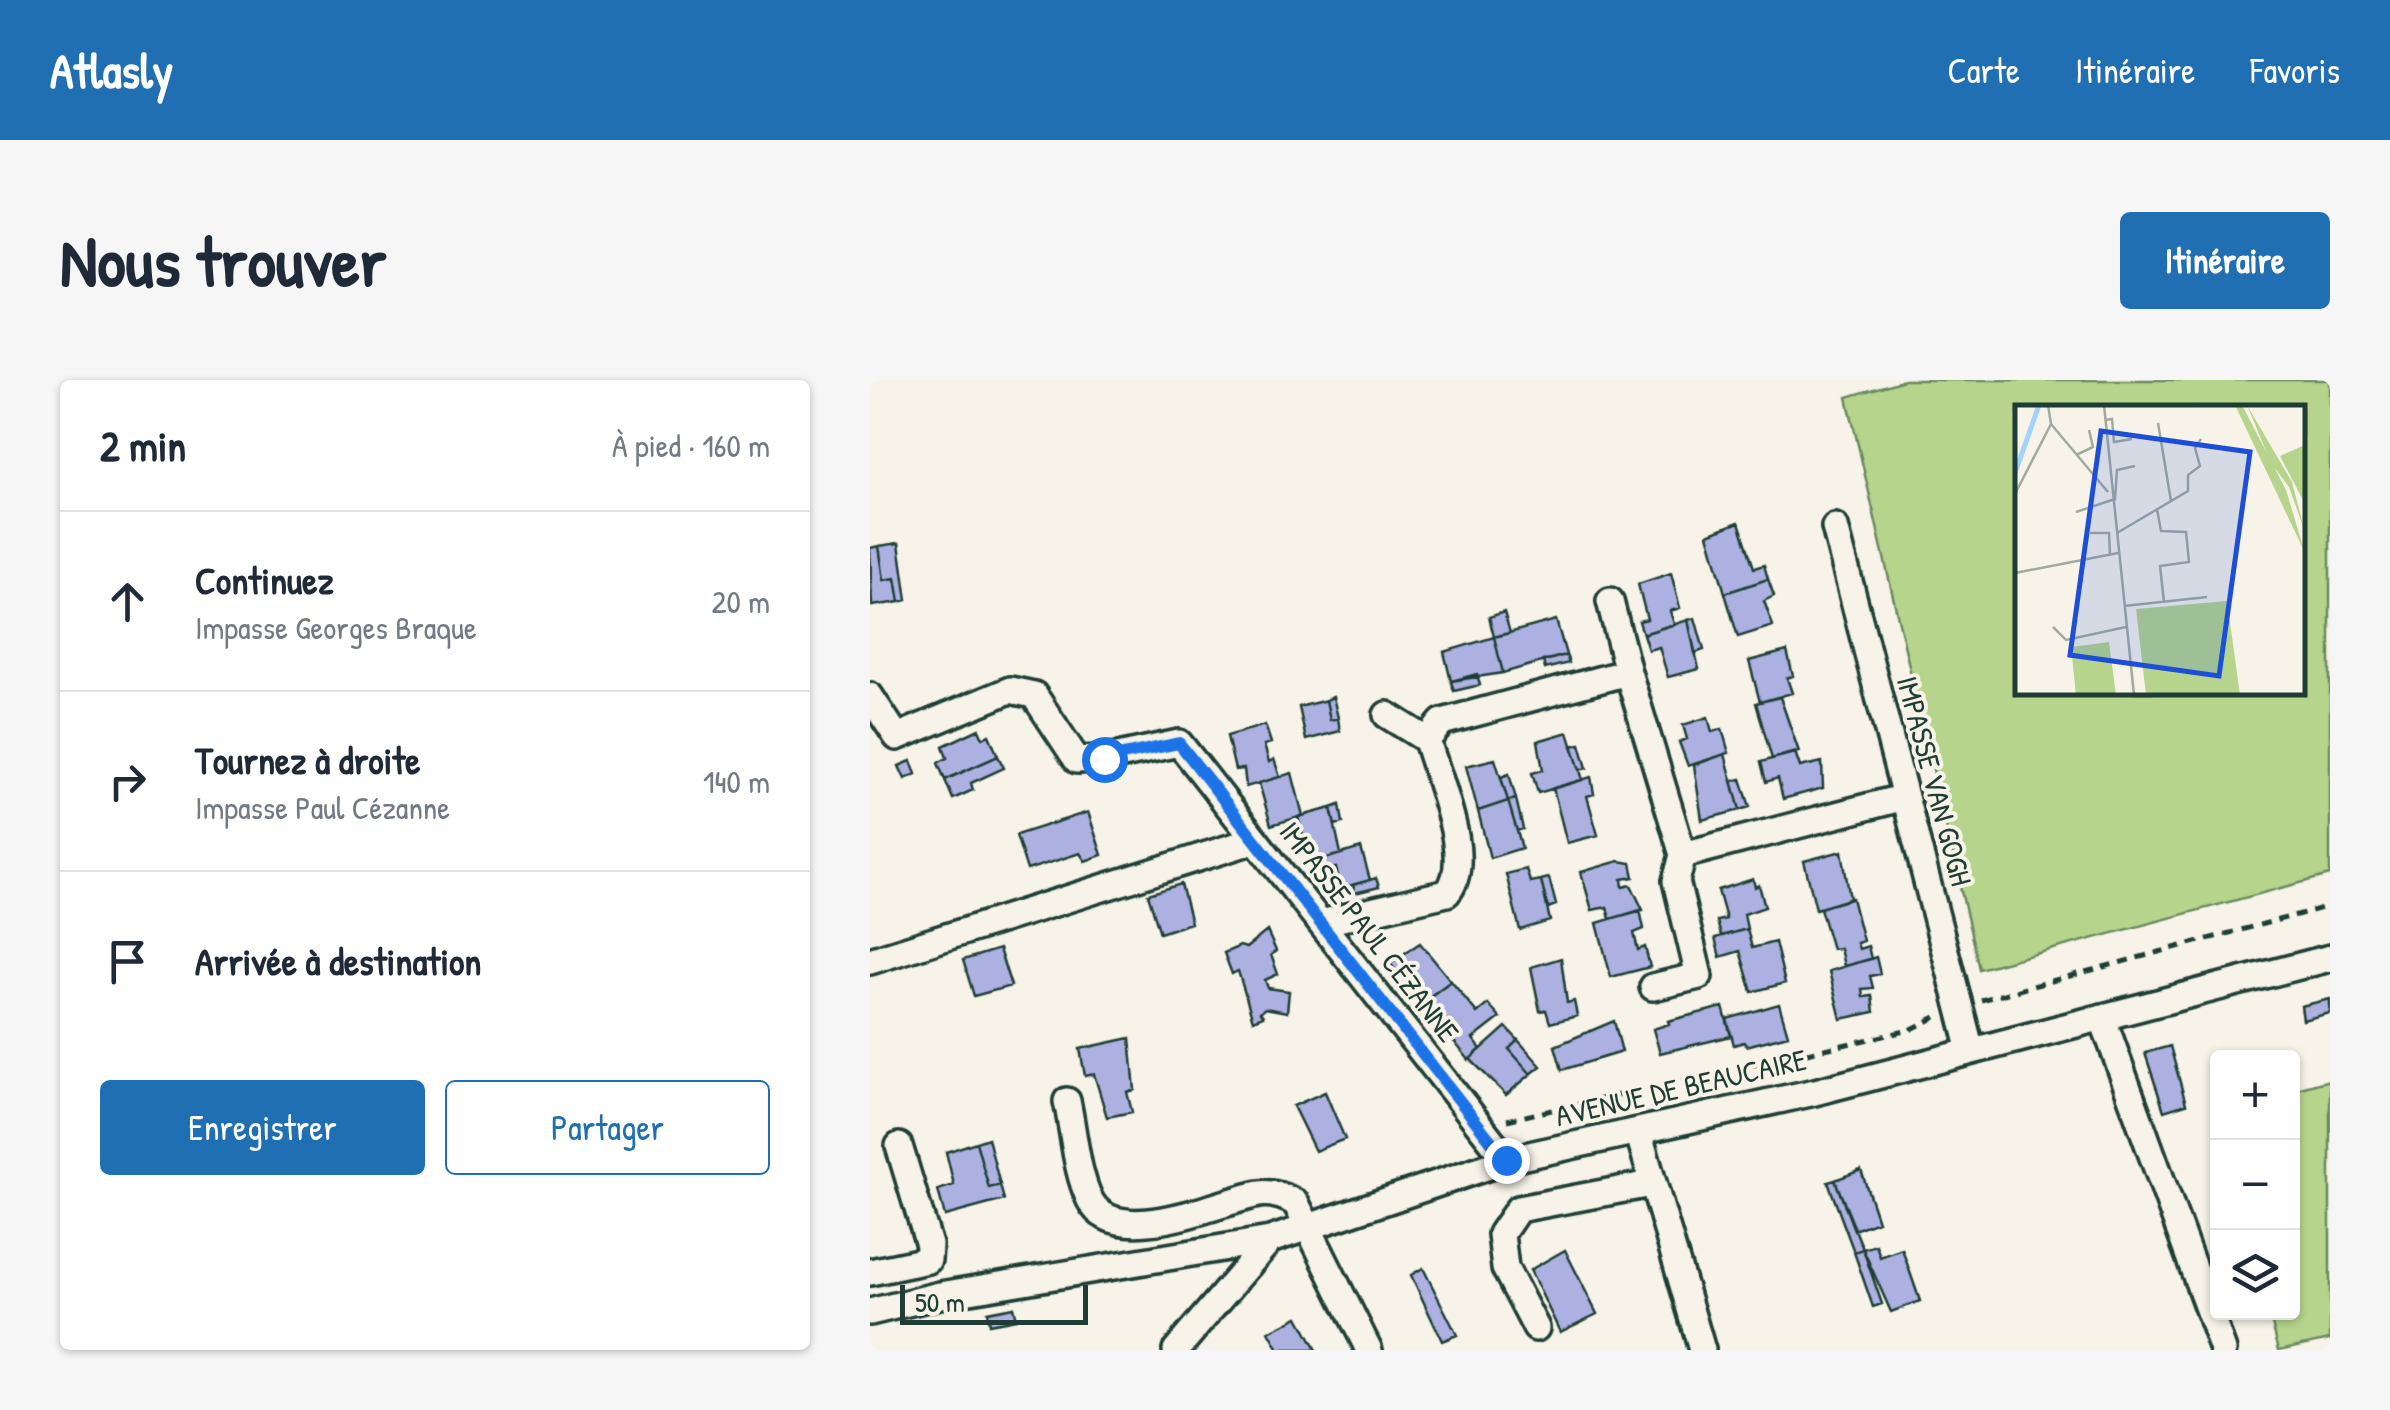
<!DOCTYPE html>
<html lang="fr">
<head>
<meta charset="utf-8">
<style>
  body { margin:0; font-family:"Patrick Hand",sans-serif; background:#f6f6f7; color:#1f2937 }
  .controls { position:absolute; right:30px; bottom:30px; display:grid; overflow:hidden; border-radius:10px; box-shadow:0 2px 8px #0004 }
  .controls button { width:90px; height:90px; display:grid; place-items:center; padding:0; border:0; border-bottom:2px solid #e0e1e3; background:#fff; color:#1f2937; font:50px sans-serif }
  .scale { position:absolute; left:30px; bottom:25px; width:188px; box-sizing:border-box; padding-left:10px; border:5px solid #1f3d34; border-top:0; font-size:28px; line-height:35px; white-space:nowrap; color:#1f3d34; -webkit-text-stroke:8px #f7f3e8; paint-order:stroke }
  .stop { position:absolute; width:30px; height:30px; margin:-22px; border:8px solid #1a73e8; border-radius:50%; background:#fff }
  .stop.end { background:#1a73e8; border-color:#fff; box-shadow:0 2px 10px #0008 }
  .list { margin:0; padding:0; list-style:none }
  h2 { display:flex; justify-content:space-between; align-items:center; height:130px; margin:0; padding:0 40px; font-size:42px }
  h2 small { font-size:32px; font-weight:400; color:#747a83 }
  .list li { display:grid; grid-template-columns:65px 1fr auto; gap:30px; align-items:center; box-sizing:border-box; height:180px; padding:0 40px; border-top:2px solid #e0e1e3 }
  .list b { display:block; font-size:38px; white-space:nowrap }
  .list p { margin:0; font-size:32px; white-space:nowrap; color:#747a83 }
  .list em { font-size:32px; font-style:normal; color:#747a83 }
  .actions { display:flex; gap:20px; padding:30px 40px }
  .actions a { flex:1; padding:22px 0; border:2px solid #1f6fb2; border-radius:10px; text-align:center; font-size:35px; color:#1f6fb2 }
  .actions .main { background:#1f6fb2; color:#fff }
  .icon { flex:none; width:55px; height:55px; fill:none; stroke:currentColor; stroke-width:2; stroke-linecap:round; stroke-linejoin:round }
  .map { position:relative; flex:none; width:1460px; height:970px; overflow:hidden; border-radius:10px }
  header { display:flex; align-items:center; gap:60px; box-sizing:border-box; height:140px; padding:0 50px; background:#1f6fb2; color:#fff }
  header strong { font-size:48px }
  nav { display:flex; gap:55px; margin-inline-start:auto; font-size:35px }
  .intro { display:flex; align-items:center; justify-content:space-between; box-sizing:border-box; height:240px; padding:0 60px }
  h1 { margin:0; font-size:70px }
  .button { padding:25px 45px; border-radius:10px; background:#1f6fb2; color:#fff; font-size:35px; font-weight:700 }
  main { display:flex; gap:60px; padding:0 60px }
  aside { flex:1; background:#fff; border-radius:10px; box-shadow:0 2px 8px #0004 }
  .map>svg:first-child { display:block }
  .green { fill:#b6d48c; stroke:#6a8860; stroke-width:2.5; fill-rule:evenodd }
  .building { fill:#adb1e2; stroke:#1f3d34; stroke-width:2.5 }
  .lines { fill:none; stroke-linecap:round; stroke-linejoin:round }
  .minor-casing { stroke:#1f3d34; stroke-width:32 }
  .path { stroke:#1f3d34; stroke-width:5; stroke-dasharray:10 8; stroke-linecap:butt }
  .minor { stroke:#f7f3e8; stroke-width:25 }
  .route { stroke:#1a73e8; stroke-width:12 }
  .labels { text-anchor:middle; stroke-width:8; stroke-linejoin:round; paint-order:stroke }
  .street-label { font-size:30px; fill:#1f3d34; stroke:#f7f3e8 }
  .inset-river { fill:none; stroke:#a3d2ff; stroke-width:5 }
  .inset-road { fill:none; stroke:#a1aaa0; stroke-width:2.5 }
  .view { fill:#1d4ed8; fill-opacity:0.15; stroke:#1d4ed8; stroke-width:5 }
  .inset-edge { fill:none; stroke:#1f3d34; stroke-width:5 }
</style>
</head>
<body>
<header>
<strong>Atlasly</strong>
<nav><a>Carte</a><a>Itinéraire</a><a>Favoris</a></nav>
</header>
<div class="intro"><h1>Nous trouver</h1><a class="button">Itinéraire</a></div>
<main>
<aside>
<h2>2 min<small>À pied · 160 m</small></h2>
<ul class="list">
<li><svg class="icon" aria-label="ahead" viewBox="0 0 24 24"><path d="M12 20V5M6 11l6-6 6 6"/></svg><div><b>Continuez</b><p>Impasse Georges Braque</p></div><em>20 m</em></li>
<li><svg class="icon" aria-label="right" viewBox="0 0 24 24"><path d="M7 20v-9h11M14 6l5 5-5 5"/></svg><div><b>Tournez à droite</b><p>Impasse Paul Cézanne</p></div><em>140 m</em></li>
<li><svg class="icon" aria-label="arrive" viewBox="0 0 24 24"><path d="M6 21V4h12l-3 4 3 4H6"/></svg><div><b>Arrivée à destination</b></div></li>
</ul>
<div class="actions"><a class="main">Enregistrer</a><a>Partager</a></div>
</aside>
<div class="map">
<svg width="1460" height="970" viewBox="0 0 1460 970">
  <rect width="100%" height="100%" fill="#f7f3e8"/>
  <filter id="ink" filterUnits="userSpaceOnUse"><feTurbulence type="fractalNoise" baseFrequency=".01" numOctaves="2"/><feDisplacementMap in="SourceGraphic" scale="20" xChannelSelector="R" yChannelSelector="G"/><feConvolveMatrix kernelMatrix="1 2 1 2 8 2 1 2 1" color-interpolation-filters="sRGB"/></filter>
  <g filter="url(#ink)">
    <!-- green -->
    <path class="green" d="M1034 0H1460V495L1109 589 977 17ZM1148 28H1432V312H1148Z
      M1460 700V959L1409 970 1399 933 1422 932 1423 710Z"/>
    <!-- building -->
    <path class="building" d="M869 142 884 188 894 185 898 199 855 213 838 154Z
      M29 163 37 220 30 222 26 198 14 200 9 166Z
      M9 166 14 200 26 198 30 222 2 226 0 168Z
      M801 193 810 228 800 231 804 244 773 254 769 241 777 239 768 204Z
      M898 199 904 216 894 221 903 246 868 257 855 213Z
      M634 232 640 253 624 257 619 237Z
      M825 238 834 270 825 273 818 240Z
      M686 240 696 275 633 293 624 257Z
      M818 240 829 289 798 297 789 267 778 270 773 254Z
      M624 257 633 293 581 301 574 272Z
      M917 271 923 296 917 298 922 313 890 322 879 281Z
      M696 275 699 283 675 289 673 281Z
      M607 294 610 305 584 311 581 301Z
      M463 317 468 338 460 340 456 320Z
      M910 317 929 372 902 379 886 323Z
      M456 320 460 340 468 338 470 351 436 360 429 327Z
      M838 337 842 352 852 349 859 373 818 386 809 362 817 359 813 345Z
      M395 345 401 363 394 365 399 382 404 379 410 397 376 407 374 389 365 390 357 356Z
      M109 349 113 358 119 355 128 376 75 400 68 383 77 378 73 366Z
      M698 352 713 400 668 413 662 393 673 390 668 361Z
      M710 364 717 388 710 390 702 366Z
      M925 372 930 387 952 382 953 408 913 419 908 398 896 402 891 382Z
      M855 374 870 430 832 440 824 385Z
      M128 376 134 388 101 403 103 410 83 419 75 400Z
      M625 379 638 421 608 431 596 386Z
      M41 381 46 394 35 399 29 386Z
      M422 393 433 436 401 445 389 403Z
      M639 394 646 419 638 421 631 397Z
      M721 397 724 414 717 416 728 455 697 463 683 408Z
      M871 399 880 427 870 430 862 401Z
      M646 419 653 449 647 451 638 421Z
      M638 421 652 468 620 478 608 431Z
      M470 425 473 443 465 445 461 428Z
      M461 428 471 474 440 483 428 437Z
      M218 432 232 475 215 481 210 473 157 490 146 455Z
      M491 468 500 500 471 508 466 488 453 490 451 480Z
      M972 471 980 519 946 529 934 481Z
      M749 481 761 483 764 497 752 499 753 507 761 505 773 530 740 539 737 527 722 530 711 492Z
      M656 489 660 502 671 500 680 541 650 550 636 494Z
      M506 498 509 507 485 513 483 505Z
      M679 498 686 525 678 528 671 500Z
      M883 499 885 507 889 505 895 527 874 534 877 549 851 556 847 541 856 539 848 510Z
      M311 504 321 543 290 553 278 514Z
      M982 518 993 561 987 563 989 569 998 566 1001 579 974 586 970 568 962 569 950 528Z
      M770 530 774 549 764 553 768 570 775 567 780 587 741 597 727 543Z
      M877 549 882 568 905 562 915 603 882 612 870 571 850 577 845 558Z
      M397 551 406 571 401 575 408 594 395 600 398 608 419 611 417 632 395 628 390 632 393 636 383 640 368 591 362 594 354 573 370 566 376 568Z
      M550 563 581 601 550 624 520 583Z
      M129 569 141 606 104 616 93 580Z
      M1006 577 1010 594 1000 596 1003 608 992 609 993 617 1002 616 1004 632 971 639 959 591Z
      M691 578 697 623 704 621 707 636 680 643 676 630 670 631 661 587Z
      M581 601 607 633 618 624 630 638 603 659 611 669 599 680 552 622Z
      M1460 619V633L1433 640 1431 626Z
      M909 624 918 655 876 666 874 662 864 665 857 639Z
      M853 627 861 656 790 673 783 649 799 644 798 641Z
      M744 641 752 672 692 690 685 666Z
      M636 647 648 660 639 669 661 694 636 715 600 679Z
      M260 658 265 710 257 712 262 732 237 737 224 694 215 696 210 669Z
      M648 660 671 686 661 694 639 669Z
      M1300 666 1316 724 1294 731 1275 673Z
      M455 712 475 759 445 771 423 726Z
      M118 758 130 805 119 808 106 762Z
      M106 762 119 808 130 805 134 820 75 836 68 810 84 805 76 772Z
      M991 790 1008 841 984 850 965 800Z
      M965 800 993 869 984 872 958 802Z
      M1006 865 1010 877 1032 869 1050 921 1021 932 993 869Z
      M993 869 1012 924 1003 927 984 872Z
      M695 870 727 934 690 952 660 890Z
      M553 888 587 955 572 961 541 895Z
      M143 927 146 939 119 944 117 932Z
      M428 937 446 970H409L399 952Z"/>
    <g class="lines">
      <defs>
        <path id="minor" d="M965 147 1101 671
          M740 221 758 292
          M0 316 27 357 140 310 164 315 207 380 234 379 309 363 637 780
          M517 335 557 360
          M451 543 577 513C605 481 568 400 557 360L572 342 758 292 813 475 1035 417
          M0 581 385 460
          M783 607 829 596 806 501 813 475
          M1232 637 1353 970
          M197 721C204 753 206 791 220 820 245 871 351 821 389 814 403 812 414 816 426 823L499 970
          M768 751 832 970
          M0 892 58 880 59 865 29 766
          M0 932 70 915 400 860 637 780 945 712 1460 578
          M666 948 635 888 631 854 648 829 781 804
          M306 970 400 860"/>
      </defs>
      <!-- minor casing -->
      <use href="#minor" class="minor-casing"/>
      <!-- path -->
      <path class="path" d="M1111 620 1460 526
        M637 740 1040 650 1068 636"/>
      <!-- minor -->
      <use href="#minor" class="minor"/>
    </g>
  </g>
  <g class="lines" filter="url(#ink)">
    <!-- route -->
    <path class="route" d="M234 379 309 363 636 780"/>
  </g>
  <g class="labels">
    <!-- street labels -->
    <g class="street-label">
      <text transform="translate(1064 401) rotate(75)" y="10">IMPASSE VAN GOGH</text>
      <text transform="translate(499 552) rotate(52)" y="10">IMPASSE PAUL CÉZANNE</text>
      <text transform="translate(811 708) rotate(-13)" y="10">AVENUE DE BEAUCAIRE</text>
    </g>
  </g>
  <!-- overview -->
  <g transform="translate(1145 25)">
    <rect width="290" height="290" fill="#f7f3e8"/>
    <path d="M220 0H227L271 85 290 148ZM232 0 277 77 290 127 274 82 256 58ZM290 40V99L265 51ZM212 196 225 290H131L121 204ZM94 237 101 290H61L56 242Z" fill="#b6d48c"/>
    <path class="inset-river" d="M0 68 24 0"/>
    <path class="inset-road" d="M33 0 36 19 93 87M89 0 119 290M91 15 97 14 99 37 117 34M143 18 156 96M61 50 78 42 74 25M0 89 36 19M142 104 146 126 171 127 174 157 145 161 149 197M61 107 100 94 102 65 120 61M75 128H94L95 149M102 128 173 86V70L185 61 180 43 186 34M0 168 103 148M109 201 192 192M38 222 51 235 111 222"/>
    <path class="view" d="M86 26 235 47 204 271 55 250Z"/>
    <rect width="290" height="290" class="inset-edge"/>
  </g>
</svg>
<div class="controls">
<button>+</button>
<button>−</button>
<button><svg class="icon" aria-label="layers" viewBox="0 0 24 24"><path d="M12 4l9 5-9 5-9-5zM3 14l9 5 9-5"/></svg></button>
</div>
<div class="scale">50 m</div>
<div class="stop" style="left:234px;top:379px"></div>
<div class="stop end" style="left:636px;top:780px"></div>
</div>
</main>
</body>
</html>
